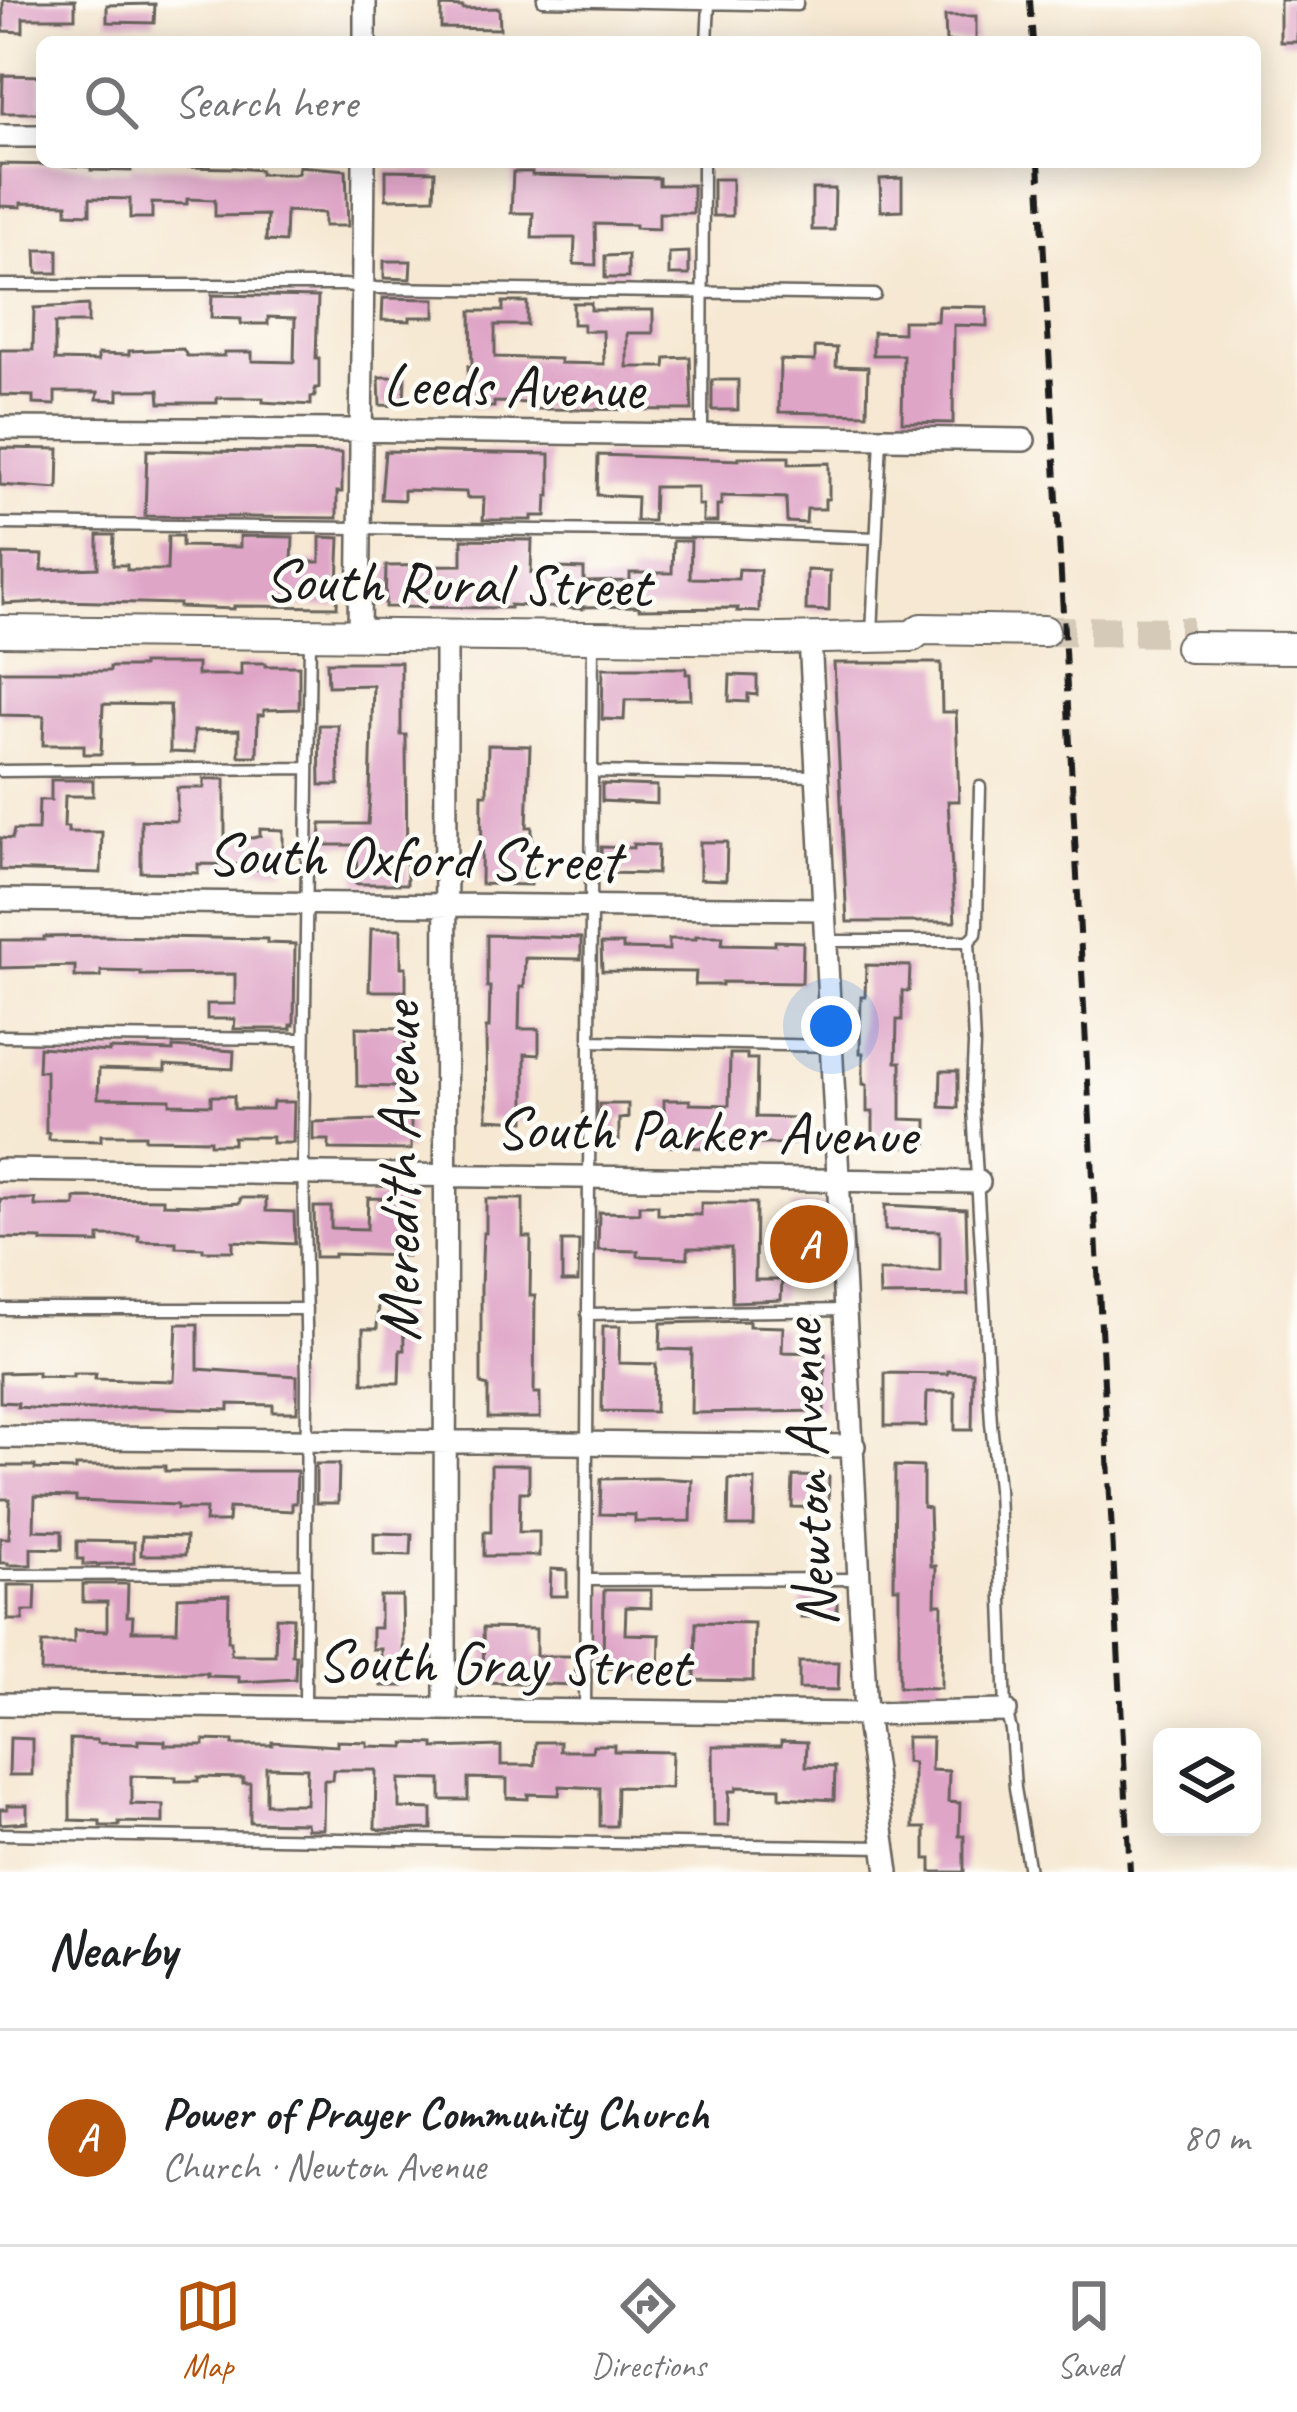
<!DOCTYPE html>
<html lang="en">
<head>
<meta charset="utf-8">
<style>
  body { margin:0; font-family:Caveat,sans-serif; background:#f6f6f6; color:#202124 }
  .controls { position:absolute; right:36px; bottom:36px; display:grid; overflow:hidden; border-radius:18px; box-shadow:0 6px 30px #0003 }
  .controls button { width:108px; height:108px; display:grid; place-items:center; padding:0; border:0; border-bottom:3px solid #e0e0e0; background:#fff; color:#202124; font:60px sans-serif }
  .you { position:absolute; left:831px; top:1026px; width:42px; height:42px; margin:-30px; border:9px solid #fff; border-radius:50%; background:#1a73e8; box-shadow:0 0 0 18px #1a73e833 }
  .badge { display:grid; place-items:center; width:78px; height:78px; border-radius:50%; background:#b45309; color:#fff; font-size:39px; font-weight:700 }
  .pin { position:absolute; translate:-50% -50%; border:6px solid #fff; box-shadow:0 3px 12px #0006 }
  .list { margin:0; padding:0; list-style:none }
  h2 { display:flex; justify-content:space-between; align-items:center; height:156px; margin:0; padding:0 48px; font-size:51px }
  h2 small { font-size:39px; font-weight:400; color:#757577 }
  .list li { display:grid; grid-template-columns:78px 1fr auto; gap:36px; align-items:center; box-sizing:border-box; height:216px; padding:0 48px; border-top:3px solid #e0e0e0 }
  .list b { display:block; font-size:45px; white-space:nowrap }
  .list p { margin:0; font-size:39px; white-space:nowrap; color:#757577 }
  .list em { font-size:39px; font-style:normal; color:#757577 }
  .icon { flex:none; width:66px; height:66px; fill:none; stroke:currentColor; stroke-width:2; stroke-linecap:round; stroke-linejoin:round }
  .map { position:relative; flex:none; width:1297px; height:1872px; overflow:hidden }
  .search { position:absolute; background:#fff; box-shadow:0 6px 30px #0003; left:36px; right:36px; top:36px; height:132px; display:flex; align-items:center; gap:30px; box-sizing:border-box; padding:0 42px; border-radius:18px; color:#757577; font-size:45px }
  .sheet { height:372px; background:#fff }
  nav { display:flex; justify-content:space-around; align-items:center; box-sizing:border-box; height:168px; border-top:3px solid #e0e0e0; background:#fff; font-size:33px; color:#757577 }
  nav a { display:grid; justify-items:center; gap:6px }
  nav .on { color:#b45309 }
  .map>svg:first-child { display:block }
  .building { fill:#dfa5c7; fill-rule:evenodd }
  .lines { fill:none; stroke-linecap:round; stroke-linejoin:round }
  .secondary-tunnel { stroke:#d5c9b7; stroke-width:30; stroke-dasharray:30 15; stroke-linecap:butt }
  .lane-casing { stroke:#68635c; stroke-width:15 }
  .street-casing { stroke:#68635c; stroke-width:26 }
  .secondary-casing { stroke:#68635c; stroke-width:34 }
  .lane { stroke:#fff; stroke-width:10 }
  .street { stroke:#fff; stroke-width:21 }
  .secondary { stroke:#fff; stroke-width:30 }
  .rail { stroke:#1c1c1c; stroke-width:6; stroke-dasharray:18 9; stroke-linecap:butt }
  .labels { text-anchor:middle; stroke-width:9; stroke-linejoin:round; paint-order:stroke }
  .street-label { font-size:60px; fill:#1c1c1c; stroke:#fdfcf7 }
</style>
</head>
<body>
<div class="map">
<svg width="1297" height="1872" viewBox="0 0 1297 1872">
  <rect width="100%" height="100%" fill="#fdfcf7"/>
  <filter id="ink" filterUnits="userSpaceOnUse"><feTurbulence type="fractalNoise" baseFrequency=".00833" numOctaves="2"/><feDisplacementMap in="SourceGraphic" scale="24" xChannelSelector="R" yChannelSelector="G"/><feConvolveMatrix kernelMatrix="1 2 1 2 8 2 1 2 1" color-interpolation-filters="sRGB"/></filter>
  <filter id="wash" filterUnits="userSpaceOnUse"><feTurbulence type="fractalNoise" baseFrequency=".004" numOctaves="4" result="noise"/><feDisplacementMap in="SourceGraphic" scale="48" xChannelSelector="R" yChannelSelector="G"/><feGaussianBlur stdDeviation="2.7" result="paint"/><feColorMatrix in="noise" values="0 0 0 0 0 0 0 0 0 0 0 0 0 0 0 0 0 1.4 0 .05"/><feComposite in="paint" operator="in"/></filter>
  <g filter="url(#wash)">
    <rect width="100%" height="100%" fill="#f6e8d2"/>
    <g id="blocks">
      <!-- building -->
      <path class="building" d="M3 0H75V18H23V32L3 31Z
        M1280 0H1297V42H1280Z
        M155 4 154 23 107 22V5Z
        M441 6 463 7V9L499 8 500 29 441 28Z
        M945 16H976V42H946Z
        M3 75 42 76V113H2Z
        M0 164 61 165 91 167V170L131 171V166L235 168 260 170V174H294L298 173 299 166 346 170 348 226H324V213L286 211 285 242 266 241 267 215 215 216V200L187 199V204L152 203V218H130V199L90 198V214L67 213V204L21 203V207L0 206Z
        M386 170 435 171 434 198 386 199Z
        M513 172H532V175L659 178V185H693V213H659V229L635 228V225L595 224 596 265 574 264 575 238H532L533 213H511Z
        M902 178V210L881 211 880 179Z
        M713 179H732V216H713Z
        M812 189H835L834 230H812Z
        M36 250H58V273H37Z
        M689 252V275H669V253Z
        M628 255V278H605V256Z
        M384 261H411L410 279 384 278Z
        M212 295 318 297 316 358H319V388H315V397H311V405L263 402V398H217V403H160L159 390H118V400L97 399 98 392H55V405L33 404V396L0 395V350H33L34 308 88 305V323H55V360L98 361V354L129 355V351L183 349 187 356H224V352H252V361L294 362 295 318 268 317V324H241V319L211 318Z
        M383 298 435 299V317H410V321L382 320Z
        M503 302H527V325H495V357L560 359V363L604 364 603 331H583V324H573V303H591V310H653V333H627V367H665L666 358 690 357 692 410 533 409V403L494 402V407H469L468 366 472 367 471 311H503Z
        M938 306 987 307V326L954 325 953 423 902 422 903 355H873V332L903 333V321H937Z
        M815 347 837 348 836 366 868 367 867 414 779 412 780 360 815 361Z
        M379 377H405L404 406 380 405Z
        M712 380H738V410H712Z
        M0 448 59 449 58 489 0 485Z
        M147 450 342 453V492H337V518L145 516Z
        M385 451 550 454V496H547L546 516H532V520H483L484 498H467L466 492 404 490V500L381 499Z
        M598 455 739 460V457H789V464L829 463V499H825V509H807L806 523 787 522 786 498 721 496V505H717V522H703V505H698V487H654L653 521H636L637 497 597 495Z
        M98 535H114L113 565H127V570H167L168 536H182V546L240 547V536L293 537 292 562H320V537L340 538 337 607 234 606V609L179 607V604L61 601 3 604V554L43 555 42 570 98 568Z
        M462 539 532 540 531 573H559V568L584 569V582L630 581V573H672L673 541H691L690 578 738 579 739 569 760 570 759 612 737 611 738 608 639 609V606L583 607V609L510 605V608L385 607 386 566 462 565Z
        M807 570 830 571 829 611 806 610Z
        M327 662H401V735H406L407 884H356L357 845H320L321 824H368L370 796 373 685 328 686Z
        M241 663H265V666H299V709L264 710V715H258L257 756H239V730L194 731V753L170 752V705L103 704 101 754H84V745H43L44 716 0 715V671H110V667H142V664H197V675H241Z
        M834 663H941L942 712H956L959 801H948L955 922H847Z
        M603 668H686V674H690L691 699 625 700 624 720 602 719Z
        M730 675 757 676V695L748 694V702L729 701Z
        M319 725H338L339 785H320Z
        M488 745 530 746 527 827H532L531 885 481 884 482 794H487Z
        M204 779H225V837L253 838 260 836V829L283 830V870L253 869V865L198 864V873L141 872V820L177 821V788H204Z
        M51 780H93V796H65L64 827H68V832H102L101 873 0 870V838L12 839 14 830H38L39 800H51Z
        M602 784 657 786V804L602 801Z
        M700 842H727L726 880 700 879Z
        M633 844 658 845 657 874 601 873V847L633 848Z
        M371 929H401V967H406V991H369Z
        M487 935 581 938V959L525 958 524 987H520L519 1029H539V1055L525 1054V1121L487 1119 486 1028H489L490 987H487Z
        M101 936 267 939V943L295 944 294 1025H291V1029H234L235 1019H207V1004H235V974L141 975V972L101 971V977H75V966L0 968V940H44V937Z
        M696 936H723L722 944 775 945V941L803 942 802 983 722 982V985H695L696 972 602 971 601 944H623V949L669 950V939H696Z
        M866 965 910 966 909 991H902V1020H897L896 1062H901V1119L927 1120V1147L873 1146V1112H867V1085L863 1084V1053H860L861 997H865Z
        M356 1027 406 1028 405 1053H400V1087L357 1086Z
        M39 1047 109 1052V1049L173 1051V1047L234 1051 233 1069 165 1065V1071L99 1069 98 1098 170 1099V1104L211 1105V1096H234V1109H272L273 1102H294L293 1143H272V1137H233V1144H210V1140L145 1139V1135H101V1141L49 1140V1133H46V1071H38Z
        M730 1054H747V1059H757L756 1117 795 1118 794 1144H753V1147L724 1146V1149L664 1146V1100H690V1104L729 1105Z
        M941 1071H958V1108L940 1107Z
        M599 1104H628V1118L619 1119V1147L599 1148Z
        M379 1120H411V1150L329 1149V1140H313V1122Z
        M75 1198 163 1199V1204L203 1205 240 1203V1198H266V1211L294 1212 295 1244 233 1241V1251H203V1248L176 1247V1242L139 1241V1236H99V1243L42 1242V1239L0 1238V1199H35V1206H75Z
        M368 1198 407 1199V1256L334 1254V1257H315L314 1207H331V1228L367 1229Z
        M486 1199H523V1237H531L530 1296H535L534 1393H540V1418H488V1386L481 1384V1288L483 1233H486Z
        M701 1203H756L755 1280H782L781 1300 732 1302 731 1248H688V1258L638 1256V1251L598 1250 599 1212 639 1213V1205H658V1214L701 1215Z
        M793 1205H825L826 1283H794Z
        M885 1205 966 1209 968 1295 880 1296 879 1271H940V1231L885 1230Z
        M562 1241H579L578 1282H562Z
        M378 1296H403L404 1350H400L399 1383H363V1329H377Z
        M749 1321V1326L783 1327 782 1352 825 1353 824 1411 691 1413 692 1350 660 1349 661 1323Z
        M177 1324H198V1369L297 1376V1412H273V1405L229 1404V1410L133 1407 95 1410 44 1409 17 1407 18 1403 0 1402V1373L38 1372V1376L73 1377V1374H96L95 1379 174 1381Z
        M603 1326H620L619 1363 656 1364 655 1412 602 1411Z
        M948 1371 973 1372 972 1430H955V1392H927L926 1426H885V1373L948 1374Z
        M316 1464H339L338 1503H316Z
        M491 1465H529V1492H520L519 1532H539V1556H484V1532H491Z
        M0 1466H35V1469L76 1470V1466H165V1471H297L296 1503H292V1511L229 1508 228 1522H205L206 1509H177V1505L76 1501V1497L35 1496 34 1530 62 1531V1549L31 1548V1565H8V1563H0V1538H9L10 1499H0Z
        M895 1466 923 1467V1507L929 1508 931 1566H936L935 1604H942L941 1688 899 1687V1588H894Z
        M793 1476 829 1477 828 1508 792 1507Z
        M658 1478 692 1480 691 1521 635 1522V1515L600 1514 601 1479Z
        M729 1479 755 1480 754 1526H728Z
        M374 1533 412 1534 411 1555 374 1554Z
        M142 1536 186 1537 185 1555H141Z
        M77 1541 134 1542V1563L83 1565V1559H77Z
        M551 1569 567 1570V1596H550Z
        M83 1584H128L127 1616H133L132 1631H177L178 1597 229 1595 228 1641H231V1655H275L276 1617 293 1618 292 1655H296L295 1679 239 1682V1677L207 1676V1673L41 1672 42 1643H74V1630L107 1631V1602H83Z
        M8 1585H36L35 1611H23V1620H8Z
        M604 1590H651V1608L626 1607 625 1634 660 1635 659 1679 633 1678V1669L603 1668Z
        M380 1596H402L404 1686H381V1649H372V1628H380Z
        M802 1600 837 1601V1618L801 1617Z
        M696 1622 754 1623 753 1681 695 1680Z
        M483 1628 536 1629V1656H576L575 1685 484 1682Z
        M799 1662H839L838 1690 799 1689Z
        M906 1737H932L931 1770 949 1771 948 1802 960 1803 959 1836H964V1872H931V1859H925V1828H913V1763L906 1762Z
        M10 1738 32 1739V1775H9Z
        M70 1739 97 1740V1743L138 1744V1740L165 1741V1745H204V1740L233 1741V1745H272V1742L337 1746V1741L367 1742V1746L405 1747V1743L434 1744V1748L501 1746V1765H535L536 1742H560V1751H592L593 1745H614V1751L672 1752 671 1788 617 1787 616 1826H600V1788L560 1786 559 1795 528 1794V1799L507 1798V1779L468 1778V1800H441V1780L399 1779V1808L432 1809V1829L381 1830 375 1828 376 1770H333L332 1780H324L323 1829H307L306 1823 250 1822V1783H243V1778L198 1777V1781H176V1777L131 1776V1804L163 1805V1823L119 1822V1826H100V1821L70 1820ZM266 1767 307 1768 306 1804H266Z
        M781 1741 807 1742 806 1766 835 1767 834 1800 780 1797V1788L737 1787 736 1791H729L728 1826H714L713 1746H781Z
        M7 1805H27V1822L0 1824V1809H7Z"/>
    </g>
  </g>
  <g filter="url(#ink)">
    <use href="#blocks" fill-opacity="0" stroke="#68635c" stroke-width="3"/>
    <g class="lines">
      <!-- secondary-tunnel -->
      <path class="secondary-tunnel" d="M1044 631 1192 632"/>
      <defs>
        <path id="lane" d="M543 0 797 5V0
          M707 42 709 4
          M0 285H343L377 288 875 295
          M702 435 703 162
          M0 524 725 532 876 538
          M872 634 881 438
          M0 771 307 768
          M592 772 817 776
          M826 941H969L976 934 977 925 980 787
          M969 941 974 1045 972 1090 991 1423 998 1488 1006 1711 1011 1730 1015 1788 1029 1872
          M0 1036 304 1039
          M589 1041 832 1046
          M0 1309H306
          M587 1314 846 1310
          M0 1575 306 1574
          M586 1580 593 641
          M305 1708 307 1379 303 1158 310 637
          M585 1710 586 1580 860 1579
          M0 1834 885 1847"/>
        <path id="street" d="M365 42V0
          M0 136H42
          M0 428 348 430 1024 440
          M359 634 364 162
          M810 638 866 1714 888 1872
          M0 900 824 909
          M0 1170 979 1182
          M0 1437 854 1446
          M0 1704 866 1714 1006 1711
          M445 1709 446 635"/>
        <path id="secondary" d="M0 631 780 639 912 636 921 629 1044 631
          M1190 647 1297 648"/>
      </defs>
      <!-- lane casing -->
      <use href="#lane" class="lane-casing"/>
      <!-- street casing -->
      <use href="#street" class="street-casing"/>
      <!-- secondary casing -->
      <use href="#secondary" class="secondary-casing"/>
      <!-- lane -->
      <use href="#lane" class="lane"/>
      <!-- street -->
      <use href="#street" class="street"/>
      <!-- secondary -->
      <use href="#secondary" class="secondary"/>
      <!-- rail -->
      <path class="rail" d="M1030 0 1033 42
        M1039 162 1130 1872"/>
    </g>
  </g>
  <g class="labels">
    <!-- street labels -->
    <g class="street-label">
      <text transform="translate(513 385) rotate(1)" y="21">Leeds Avenue</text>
      <text transform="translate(457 582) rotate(1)" y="21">South Rural Street</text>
      <text transform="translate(413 856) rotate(1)" y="21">South Oxford Street</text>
      <text transform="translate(706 1130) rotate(1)" y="21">South Parker Avenue</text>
      <text transform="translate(398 1172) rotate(-90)" y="21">Meredith Avenue</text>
      <text transform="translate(807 1474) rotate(-93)" y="21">Newton Avenue</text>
      <text transform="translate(503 1662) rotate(1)" y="21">South Gray Street</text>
    </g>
  </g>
</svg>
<div class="controls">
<button><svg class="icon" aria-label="layers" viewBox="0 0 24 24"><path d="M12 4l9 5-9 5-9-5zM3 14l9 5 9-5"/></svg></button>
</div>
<div class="you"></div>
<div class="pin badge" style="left:809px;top:1244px">A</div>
<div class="search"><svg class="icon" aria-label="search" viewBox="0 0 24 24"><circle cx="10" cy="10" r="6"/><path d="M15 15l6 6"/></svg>Search here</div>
</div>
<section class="sheet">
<h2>Nearby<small></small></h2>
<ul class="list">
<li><span class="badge">A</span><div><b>Power of Prayer Community Church</b><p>Church · Newton Avenue</p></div><em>80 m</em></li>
</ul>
</section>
<nav>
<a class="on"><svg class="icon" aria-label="map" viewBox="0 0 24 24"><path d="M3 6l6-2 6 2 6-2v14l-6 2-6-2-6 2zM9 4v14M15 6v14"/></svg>Map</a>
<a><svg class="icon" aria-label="directions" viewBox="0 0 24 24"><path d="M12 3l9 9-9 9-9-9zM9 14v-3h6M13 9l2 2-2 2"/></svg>Directions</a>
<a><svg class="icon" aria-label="saved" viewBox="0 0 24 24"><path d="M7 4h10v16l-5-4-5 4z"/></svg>Saved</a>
</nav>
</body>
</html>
